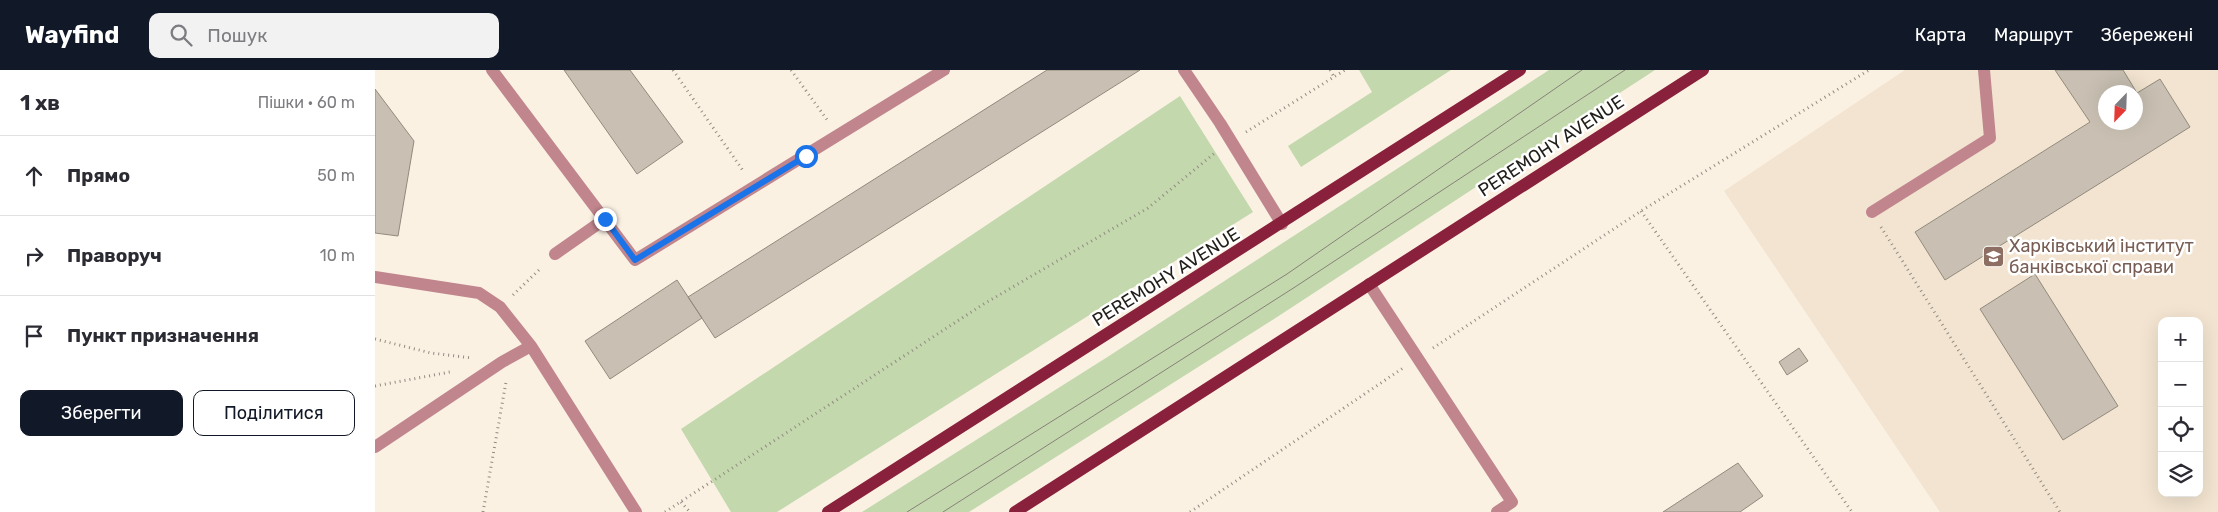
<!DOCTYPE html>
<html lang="uk">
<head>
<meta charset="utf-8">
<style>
  body { margin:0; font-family:Rubik,sans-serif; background:#f2f2f3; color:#2b2b33 }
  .controls { position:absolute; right:15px; bottom:15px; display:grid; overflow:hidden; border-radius:10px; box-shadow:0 5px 20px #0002 }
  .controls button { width:45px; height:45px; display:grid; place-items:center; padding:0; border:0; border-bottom:1px solid #e1e1e2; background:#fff; color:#2b2b33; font:25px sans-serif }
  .compass { position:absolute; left:1723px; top:15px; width:45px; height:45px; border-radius:50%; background:#fff; box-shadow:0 5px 20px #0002; rotate:203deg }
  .stop { position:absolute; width:15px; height:15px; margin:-11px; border:4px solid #1a73e8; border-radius:50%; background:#fff }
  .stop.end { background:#1a73e8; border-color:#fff; box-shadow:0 1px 5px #0008 }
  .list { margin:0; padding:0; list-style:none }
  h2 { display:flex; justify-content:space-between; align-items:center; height:65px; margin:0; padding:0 20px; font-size:21px }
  h2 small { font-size:16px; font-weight:400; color:#7c7c81 }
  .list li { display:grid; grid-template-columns:32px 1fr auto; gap:15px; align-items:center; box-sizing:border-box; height:80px; padding:0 20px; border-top:1px solid #e1e1e2 }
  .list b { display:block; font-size:19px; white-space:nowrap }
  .list em { font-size:16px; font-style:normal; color:#7c7c81 }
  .actions { display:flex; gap:10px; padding:15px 20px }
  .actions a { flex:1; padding:11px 0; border:1px solid #111827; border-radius:10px; text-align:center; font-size:18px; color:#111827 }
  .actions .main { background:#111827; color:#fff }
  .icon { flex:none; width:28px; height:28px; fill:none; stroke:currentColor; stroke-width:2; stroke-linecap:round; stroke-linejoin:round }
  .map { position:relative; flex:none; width:1843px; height:442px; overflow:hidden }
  header { display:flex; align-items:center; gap:30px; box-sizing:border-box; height:70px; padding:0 25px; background:#111827; color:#fff }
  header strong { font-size:24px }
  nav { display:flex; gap:28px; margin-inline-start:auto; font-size:18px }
  .search { width:350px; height:45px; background:#f2f2f3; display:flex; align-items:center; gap:12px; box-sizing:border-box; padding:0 18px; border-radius:10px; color:#7c7c81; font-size:19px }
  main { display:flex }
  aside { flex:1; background:#fff }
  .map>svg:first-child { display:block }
  .built { fill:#f2e4d0; fill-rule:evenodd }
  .green { fill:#c3d8ac }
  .building { fill:#c9c0b3; stroke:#928a7d; fill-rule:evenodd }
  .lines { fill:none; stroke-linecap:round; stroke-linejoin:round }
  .path { stroke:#928c82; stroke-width:3; stroke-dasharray:1 4; stroke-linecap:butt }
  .minor { stroke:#c0858d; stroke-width:12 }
  .major { stroke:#89213c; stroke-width:12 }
  .tram { stroke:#888279; stroke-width:1 }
  .route { stroke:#1a73e8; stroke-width:6 }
  .labels { text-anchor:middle; stroke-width:5; stroke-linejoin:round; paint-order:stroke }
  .street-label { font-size:18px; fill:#211e19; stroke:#fff }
  .education-label { font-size:18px; fill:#785e54; stroke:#fff; text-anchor:start }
</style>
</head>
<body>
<header>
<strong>Wayfind</strong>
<div class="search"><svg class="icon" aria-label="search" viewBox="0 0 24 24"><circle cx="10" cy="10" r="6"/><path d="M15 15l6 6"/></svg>Пошук</div>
<nav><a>Карта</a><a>Маршрут</a><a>Збережені</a></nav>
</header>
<main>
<aside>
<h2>1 хв<small>Пішки · 60 m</small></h2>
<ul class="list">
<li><svg class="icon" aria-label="ahead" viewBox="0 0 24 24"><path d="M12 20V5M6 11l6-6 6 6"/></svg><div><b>Прямо</b></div><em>50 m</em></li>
<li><svg class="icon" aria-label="right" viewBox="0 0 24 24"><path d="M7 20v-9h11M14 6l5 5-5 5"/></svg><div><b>Праворуч</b></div><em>10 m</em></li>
<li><svg class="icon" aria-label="arrive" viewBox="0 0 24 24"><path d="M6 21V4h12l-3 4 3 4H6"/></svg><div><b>Пункт призначення</b></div></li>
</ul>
<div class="actions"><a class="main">Зберегти</a><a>Поділитися</a></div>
</aside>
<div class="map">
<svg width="1843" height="442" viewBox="0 0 1843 442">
  <rect width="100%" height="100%" fill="#faf1e3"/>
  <!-- built -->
  <path class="built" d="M1530 0H1843V442H1565L1349 121ZM1730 22H1760V52H1730ZM1787 251H1824V423H1787Z"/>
  <!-- green -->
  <path class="green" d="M984 0H1076L926 97 913 76 997 22Z
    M1174 0H1280L899 249 594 442H487L734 286Z
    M805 26 878 142 402 442H356L306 359Z"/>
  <!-- building -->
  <path class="building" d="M189 0H255L308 72 262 104Z
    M672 0H765L340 268 313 227Z
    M1680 0H1748L1762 23 1785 9 1815 57 1570 210 1540 162 1715 52ZM1730 22H1760V52H1730Z
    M0 19 39 71 23 166 0 163Z
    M1660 204 1743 336 1688 370 1605 239Z
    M302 210 327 248 235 309 210 271Z
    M1424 278 1433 291 1412 305 1404 292Z
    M1363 393 1388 426 1365 442H1288Z"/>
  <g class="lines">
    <!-- path -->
    <path class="path" d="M298 0 369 102
      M416 0 453 51
      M955 0 959 7
      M871 62 970 0
      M1266 141 1477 442
      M1506 157 1685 442
      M138 225 166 198
      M0 269 56 283 97 288
      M1058 278 1266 141 1494 0
      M0 316 75 302
      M306 432 315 442
      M108 442 131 312
      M290 442 607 235 773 138 841 82
      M815 442 1028 298"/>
    <!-- minor -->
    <path class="minor" d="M117 0 260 190 569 0
      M809 0 845 53 907 154
      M1497 142 1615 68 1609 0
      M180 184 230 149
      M0 207 104 223 125 237 156 276 261 442
      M994 214 1137 432 1122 442
      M0 377 127 292 156 276"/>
    <!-- major -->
    <path class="major" d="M453 442 1145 0
      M640 442 1328 0"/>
    <!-- tram -->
    <path class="tram" d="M532 442 912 204 1207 0
      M568 442 920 217 1250 0"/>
  </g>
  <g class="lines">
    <!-- route -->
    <path class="route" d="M230 149 260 190 431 86"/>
  </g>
  <!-- icons -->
  <defs>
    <symbol id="university-square" viewBox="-11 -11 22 22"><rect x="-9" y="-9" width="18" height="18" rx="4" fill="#8d6e63" stroke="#fff"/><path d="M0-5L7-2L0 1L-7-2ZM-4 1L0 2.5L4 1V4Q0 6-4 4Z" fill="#fff"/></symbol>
  </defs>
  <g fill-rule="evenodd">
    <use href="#university-square" x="1606" y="174" width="25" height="25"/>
  </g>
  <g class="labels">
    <!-- street labels -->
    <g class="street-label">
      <text transform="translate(1176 76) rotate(-33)" y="6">PEREMOHY AVENUE</text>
      <text transform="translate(791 207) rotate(-32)" y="6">PEREMOHY AVENUE</text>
    </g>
    <!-- education labels -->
    <g class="education-label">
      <text x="1634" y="182">Харківський інститут<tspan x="1634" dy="21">банківської справи</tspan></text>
    </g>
  </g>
</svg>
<div class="controls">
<button>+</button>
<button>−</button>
<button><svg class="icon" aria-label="locate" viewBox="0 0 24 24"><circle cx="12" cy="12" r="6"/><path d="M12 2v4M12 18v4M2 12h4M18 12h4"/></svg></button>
<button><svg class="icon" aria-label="layers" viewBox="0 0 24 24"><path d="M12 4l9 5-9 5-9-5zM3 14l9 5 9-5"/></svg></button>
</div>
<svg class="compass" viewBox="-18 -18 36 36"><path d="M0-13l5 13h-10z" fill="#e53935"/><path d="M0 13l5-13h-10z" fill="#7c7c81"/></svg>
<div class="stop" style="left:431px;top:86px"></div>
<div class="stop end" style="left:230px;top:149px"></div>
</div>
</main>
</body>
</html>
